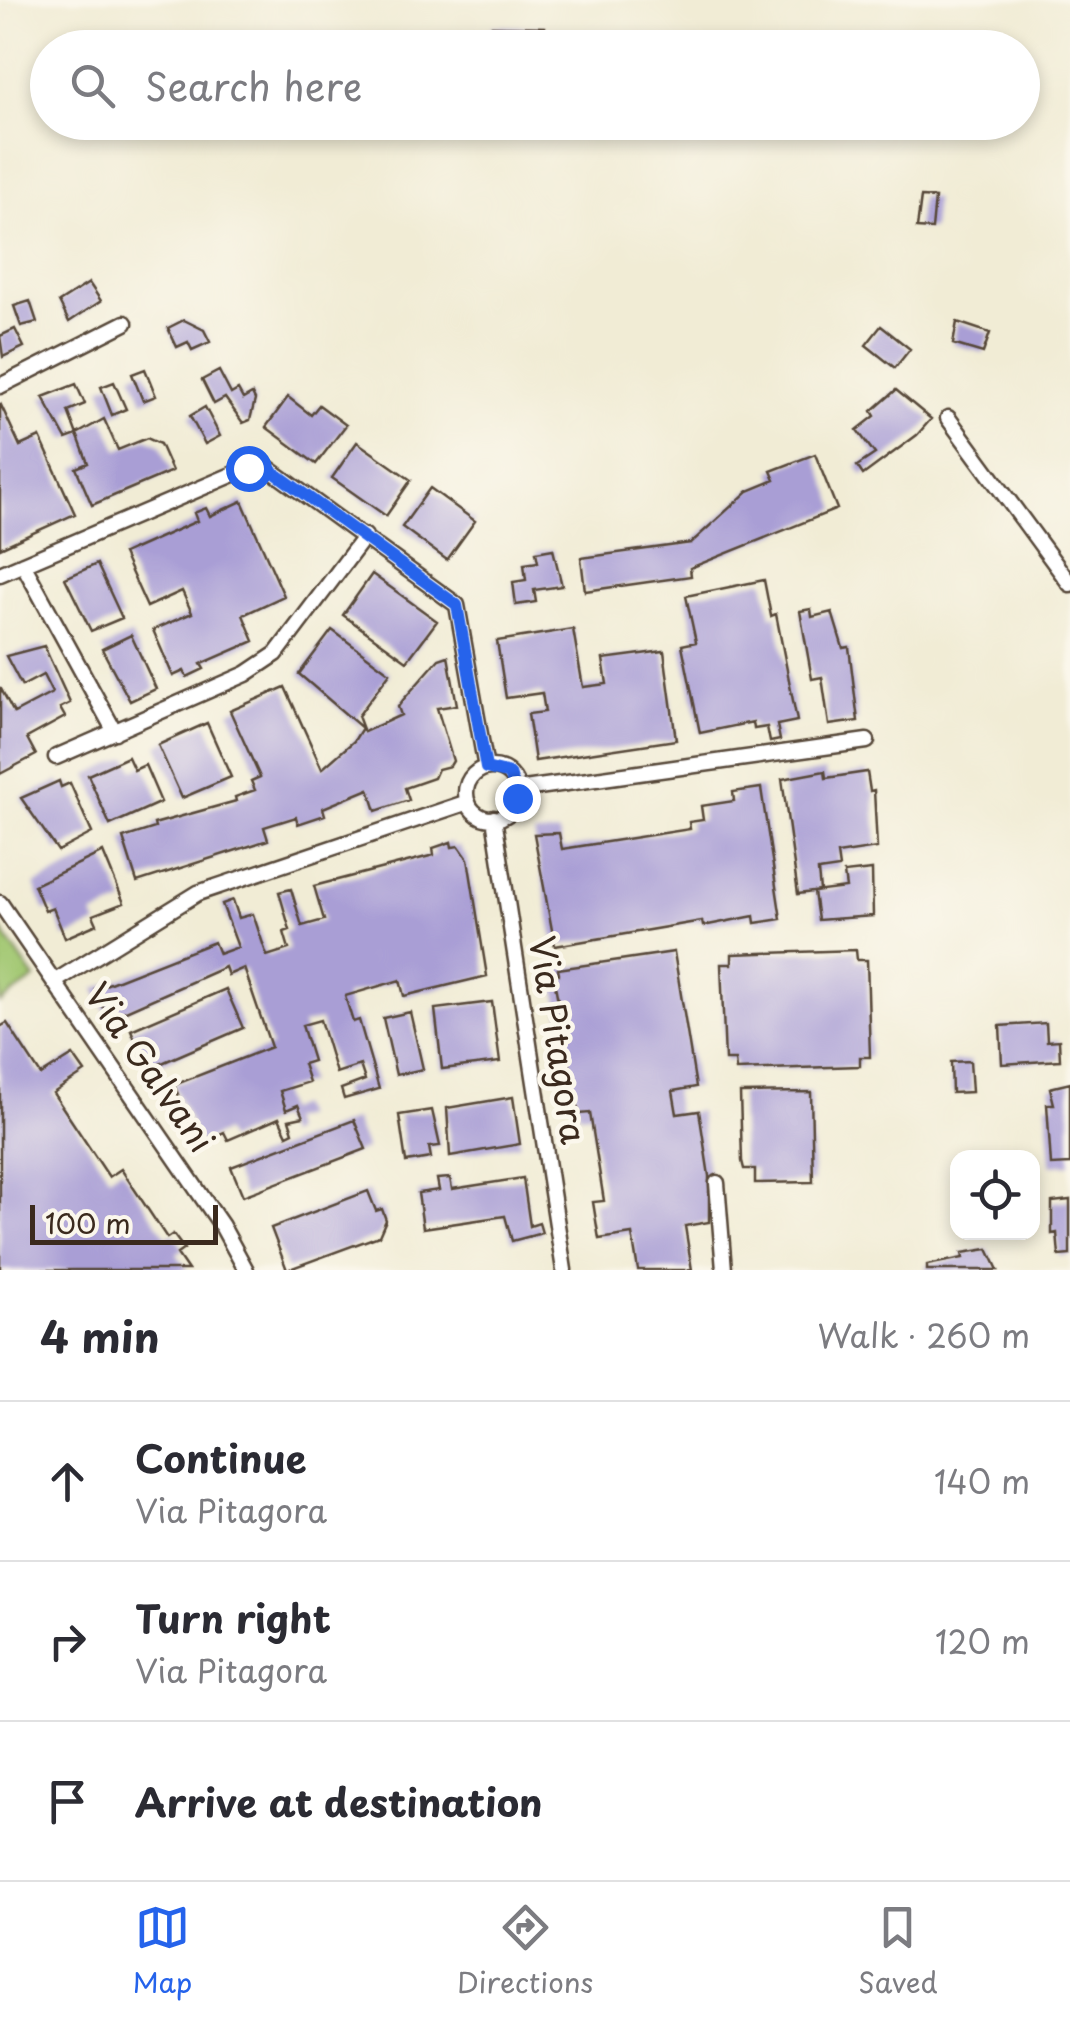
<!DOCTYPE html>
<html lang="en">
<head>
<meta charset="utf-8">
<style>
  body { margin:0; font-family:"Playpen Sans",sans-serif; background:#f2f2f3; color:#2b2b33 }
  .controls { position:absolute; right:30px; bottom:30px; display:grid; overflow:hidden; border-radius:20px; box-shadow:0 5px 15px #0003 }
  .controls button { width:90px; height:90px; display:grid; place-items:center; padding:0; border:0; border-bottom:2px solid #e1e1e2; background:#fff; color:#2b2b33; font:50px sans-serif }
  .scale { position:absolute; left:30px; bottom:25px; width:188px; box-sizing:border-box; padding-left:10px; border:5px solid #3b2a1e; border-top:0; font-size:28px; line-height:35px; white-space:nowrap; color:#3b2a1e; -webkit-text-stroke:8px #fbf7ec; paint-order:stroke }
  .stop { position:absolute; width:30px; height:30px; margin:-22px; border:8px solid #2563eb; border-radius:50%; background:#fff }
  .stop.end { background:#2563eb; border-color:#fff; box-shadow:0 2px 10px #0008 }
  .list { margin:0; padding:0; list-style:none }
  h2 { display:flex; justify-content:space-between; align-items:center; height:130px; margin:0; padding:0 40px; font-size:42px }
  h2 small { font-size:32px; font-weight:400; color:#7c7c81 }
  .list li { display:grid; grid-template-columns:65px 1fr auto; gap:30px; align-items:center; box-sizing:border-box; height:160px; padding:0 40px; border-top:2px solid #e1e1e2 }
  .list b { display:block; font-size:38px; white-space:nowrap }
  .list p { margin:0; font-size:32px; white-space:nowrap; color:#7c7c81 }
  .list em { font-size:32px; font-style:normal; color:#7c7c81 }
  .icon { flex:none; width:55px; height:55px; fill:none; stroke:currentColor; stroke-width:2; stroke-linecap:round; stroke-linejoin:round }
  .map { position:relative; flex:none; width:1070px; height:1270px; overflow:hidden }
  .search { position:absolute; background:#fff; box-shadow:0 5px 15px #0003; left:30px; right:30px; top:30px; height:110px; display:flex; align-items:center; gap:25px; box-sizing:border-box; padding:0 35px; border-radius:55px; color:#7c7c81; font-size:38px }
  .sheet { height:610px; background:#fff }
  nav { display:flex; justify-content:space-around; align-items:center; box-sizing:border-box; height:140px; border-top:2px solid #e1e1e2; background:#fff; font-size:28px; color:#7c7c81 }
  nav a { display:grid; justify-items:center; gap:5px }
  nav .on { color:#2563eb }
  .map>svg:first-child { display:block }
  .green { fill:#a1c771; stroke:#6e7848; stroke-width:2.5 }
  .building { fill:#a99ed5 }
  .lines { fill:none; stroke-linecap:round; stroke-linejoin:round }
  .street-casing { stroke:#564739; stroke-width:19 }
  .street { stroke:#fff; stroke-width:14 }
  .route { stroke:#2563eb; stroke-width:12 }
  .labels { text-anchor:middle; stroke-width:9; stroke-linejoin:round; paint-order:stroke }
  .street-label { font-size:35px; fill:#3b2a1e; stroke:#fbf7ec }
</style>
</head>
<body>
<div class="map">
<svg width="1070" height="1270" viewBox="0 0 1070 1270">
  <rect width="100%" height="100%" fill="#fbf7ec"/>
  <filter id="ink" filterUnits="userSpaceOnUse"><feTurbulence type="fractalNoise" baseFrequency=".01" numOctaves="2"/><feDisplacementMap in="SourceGraphic" scale="20" xChannelSelector="R" yChannelSelector="G"/><feConvolveMatrix kernelMatrix="1 2 1 2 8 2 1 2 1" color-interpolation-filters="sRGB"/></filter>
  <filter id="wash" filterUnits="userSpaceOnUse"><feTurbulence type="fractalNoise" baseFrequency=".0048" numOctaves="4" result="noise"/><feDisplacementMap in="SourceGraphic" scale="40" xChannelSelector="R" yChannelSelector="G"/><feGaussianBlur stdDeviation="2.25" result="paint"/><feColorMatrix in="noise" values="0 0 0 0 0 0 0 0 0 0 0 0 0 0 0 0 0 1.4 0 .05"/><feComposite in="paint" operator="in"/></filter>
  <g filter="url(#wash)">
    <rect width="100%" height="100%" fill="#f1ecd5"/>
    <!-- green -->
    <path class="green" d="M0 928 35 979 0 1003Z"/>
    <g id="blocks">
      <!-- building -->
      <path class="building" d="M492 26 545 27 544 42H539V48H527V42H492Z
        M921 197 935 198 932 229 917 228Z
        M89 283 101 301 69 322 59 302Z
        M30 301 37 322 21 326 14 306Z
        M184 320 204 330 210 342 192 350 188 342 177 347 168 328Z
        M957 322 990 333 983 353 953 344Z
        M881 326 910 349 895 368 866 345Z
        M15 329 24 347 3 357 0 336Z
        M145 369 156 396 143 401 132 374Z
        M219 371 231 394 238 390 243 399 252 394 255 400 250 420 243 423 225 398 214 404 202 380Z
        M114 382 126 409 112 415 101 387Z
        M76 384 85 404 68 411 77 435 66 439 43 397Z
        M896 390 931 419 917 435 863 475 857 466 875 454 857 430 875 416 872 411Z
        M288 397 311 415 319 405 346 425 316 464 266 427Z
        M0 403 20 446 40 437 75 514 0 548Z
        M205 407 220 436 205 444 190 416Z
        M104 419 118 450 147 438 160 444 172 471 92 505 76 468 88 463 77 434Z
        M357 442 411 480 386 516 332 478Z
        M815 454 837 509 690 568 691 576 585 591 581 558 691 543 748 491 775 480 771 471Z
        M430 488 475 521 447 560 402 527Z
        M242 501 284 596 243 615 254 641 201 664 204 669 187 677 184 671 173 676 153 630 192 613 182 591 147 607 123 554 197 521 194 513 206 508 210 516Z
        M553 549 562 586 534 590 536 602 516 605 513 582 526 580 524 564 538 562 536 552Z
        M97 564 122 618 91 631 65 578Z
        M372 574 437 621 407 661 343 615Z
        M764 580 771 616 776 614 797 721 777 725 780 740 770 742 767 727 754 729 753 722 700 733 682 645 696 642 686 596Z
        M811 609 812 617 832 612 843 648 849 647 858 721 829 725 822 677 812 679 800 611Z
        M573 629 583 687 607 684 603 659 664 651 676 740 535 761 528 714 545 712 542 693 506 698 497 641Z
        M332 630 390 673 358 716 364 732 401 715 398 707 403 700 439 659 448 656 457 705 437 708 453 761 450 766 438 769 434 778 405 788 409 800 376 811 369 789 323 808 325 815 298 824 296 817 264 827 268 840 137 882 123 838 155 828 154 824 236 801 235 797 255 790 251 781 260 777 230 711 285 687 322 769 354 741 362 728 299 674Z
        M131 635 156 689 130 701 102 649Z
        M44 646 70 703 60 708 65 717 27 738 36 755 0 774V687L14 713 52 693 43 675 22 686 6 656Z
        M207 723 231 777 182 798 158 745Z
        M128 757 134 770 145 765 161 802 110 825 88 775Z
        M825 771 826 778 867 772 870 791 874 790 877 848 837 854 839 868 818 871 820 891 798 894 782 779Z
        M59 781 61 787 70 783 92 833 58 851 21 798Z
        M761 788 781 919 755 923 754 916 703 926 702 921 555 946 534 834 559 833 562 849 690 829 689 822 703 820 701 806 734 801 733 792Z
        M451 842 452 847 459 846 468 859 487 976 404 996 400 980 345 996 353 1022 359 1020 379 1089 344 1099 341 1089 365 1080 360 1065 336 1073 320 1020 302 1025 313 1061 303 1064 309 1082 280 1091 286 1110 298 1105 303 1117 289 1120 293 1132 287 1135 279 1118 228 1140 224 1132 199 1143 174 1085 271 1047 244 968 228 975 225 967 119 1014 120 1019 111 1023 95 989 214 942 219 954 238 947 222 904 233 900 239 918 253 914 267 956 289 949 284 932 290 930 279 892 291 889 302 926 324 920 314 886 434 855 433 848Z
        M103 852 124 903 93 915 97 924 65 938 53 908 45 911 34 885Z
        M872 870 873 916 818 920 814 892 846 888 844 873Z
        M856 950 857 960H867L870 1057H860V1066L736 1070 735 1060H725L721 964H732V954Z
        M674 952 696 1087 673 1091 677 1114 699 1111 709 1176V1222L685 1226 692 1270H638L632 1234 599 1239 593 1202 604 1201 590 1113 579 1114 553 974H559L558 969Z
        M226 989 243 1028 148 1069 131 1030Z
        M492 1002 500 1062 442 1069 435 1009Z
        M410 1012 423 1069 396 1075 383 1018Z
        M7 1023 41 1075 73 1055 78 1062 85 1072 53 1093 109 1177 121 1169 167 1238 173 1234 184 1249 177 1254 188 1270H0V1027Z
        M1046 1023 1047 1041 1059 1040 1060 1060 1002 1064 1000 1026Z
        M970 1061 972 1092 952 1093 951 1062Z
        M1070 1083V1164L1051 1165 1047 1104H1054L1050 1088Z
        M811 1092 813 1182 755 1183V1169H744L742 1161 740 1093Z
        M513 1097 520 1144 450 1156 447 1108Z
        M432 1110 440 1146 429 1147 431 1158 406 1162 399 1115Z
        M354 1120 366 1149 243 1196 231 1167Z
        M450 1178 452 1189 523 1178 530 1226 539 1223 542 1233 512 1241 505 1216 423 1228 418 1193 439 1190 437 1179Z
        M368 1191 376 1211 382 1209 386 1220 379 1236 287 1270 271 1228Z
        M1070 1200V1255L1059 1256 1057 1233 1052 1234V1202Z
        M988 1249 998 1270H927V1265L963 1258 962 1253Z"/>
    </g>
  </g>
  <g filter="url(#ink)">
    <use href="#blocks" fill-opacity="0" stroke="#564739" stroke-width="2.5"/>
    <g class="lines">
      <defs>
        <path id="street" d="M0 386 125 323
          M948 418 1070 584
          M23 564 115 732
          M0 574 248 468 264 465 457 605 486 768
          M56 757 246 674 276 654 365 536
          M466 793a26 26 0 1 1 52 0a26 26 0 1 1-52 0Z
          M517 790 867 741
          M494 818 564 1270
          M0 903 222 1226 246 1270
          M54 982 198 893 468 802
          M717 1183 724 1270"/>
      </defs>
      <!-- street casing -->
      <use href="#street" class="street-casing"/>
      <!-- street -->
      <use href="#street" class="street"/>
    </g>
  </g>
  <g class="lines" filter="url(#ink)">
    <!-- route -->
    <path class="route" d="M248 468 264 465 457 605 486 768 510 774 517 798"/>
  </g>
  <g class="labels">
    <!-- street labels -->
    <g class="street-label">
      <text transform="translate(557 1040) rotate(81)" y="12">Via Pitagora</text>
      <text transform="translate(149 1068) rotate(55)" y="12">Via Galvani</text>
    </g>
  </g>
</svg>
<div class="controls">
<button><svg class="icon" aria-label="locate" viewBox="0 0 24 24"><circle cx="12" cy="12" r="6"/><path d="M12 2v4M12 18v4M2 12h4M18 12h4"/></svg></button>
</div>
<div class="scale">100 m</div>
<div class="stop" style="left:248px;top:468px"></div>
<div class="stop end" style="left:517px;top:798px"></div>
<div class="search"><svg class="icon" aria-label="search" viewBox="0 0 24 24"><circle cx="10" cy="10" r="6"/><path d="M15 15l6 6"/></svg>Search here</div>
</div>
<section class="sheet">
<h2>4 min<small>Walk · 260 m</small></h2>
<ul class="list">
<li><svg class="icon" aria-label="ahead" viewBox="0 0 24 24"><path d="M12 20V5M6 11l6-6 6 6"/></svg><div><b>Continue</b><p>Via Pitagora</p></div><em>140 m</em></li>
<li><svg class="icon" aria-label="right" viewBox="0 0 24 24"><path d="M7 20v-9h11M14 6l5 5-5 5"/></svg><div><b>Turn right</b><p>Via Pitagora</p></div><em>120 m</em></li>
<li><svg class="icon" aria-label="arrive" viewBox="0 0 24 24"><path d="M6 21V4h12l-3 4 3 4H6"/></svg><div><b>Arrive at destination</b></div></li>
</ul>
</section>
<nav>
<a class="on"><svg class="icon" aria-label="map" viewBox="0 0 24 24"><path d="M3 6l6-2 6 2 6-2v14l-6 2-6-2-6 2zM9 4v14M15 6v14"/></svg>Map</a>
<a><svg class="icon" aria-label="directions" viewBox="0 0 24 24"><path d="M12 3l9 9-9 9-9-9zM9 14v-3h6M13 9l2 2-2 2"/></svg>Directions</a>
<a><svg class="icon" aria-label="saved" viewBox="0 0 24 24"><path d="M7 4h10v16l-5-4-5 4z"/></svg>Saved</a>
</nav>
</body>
</html>
